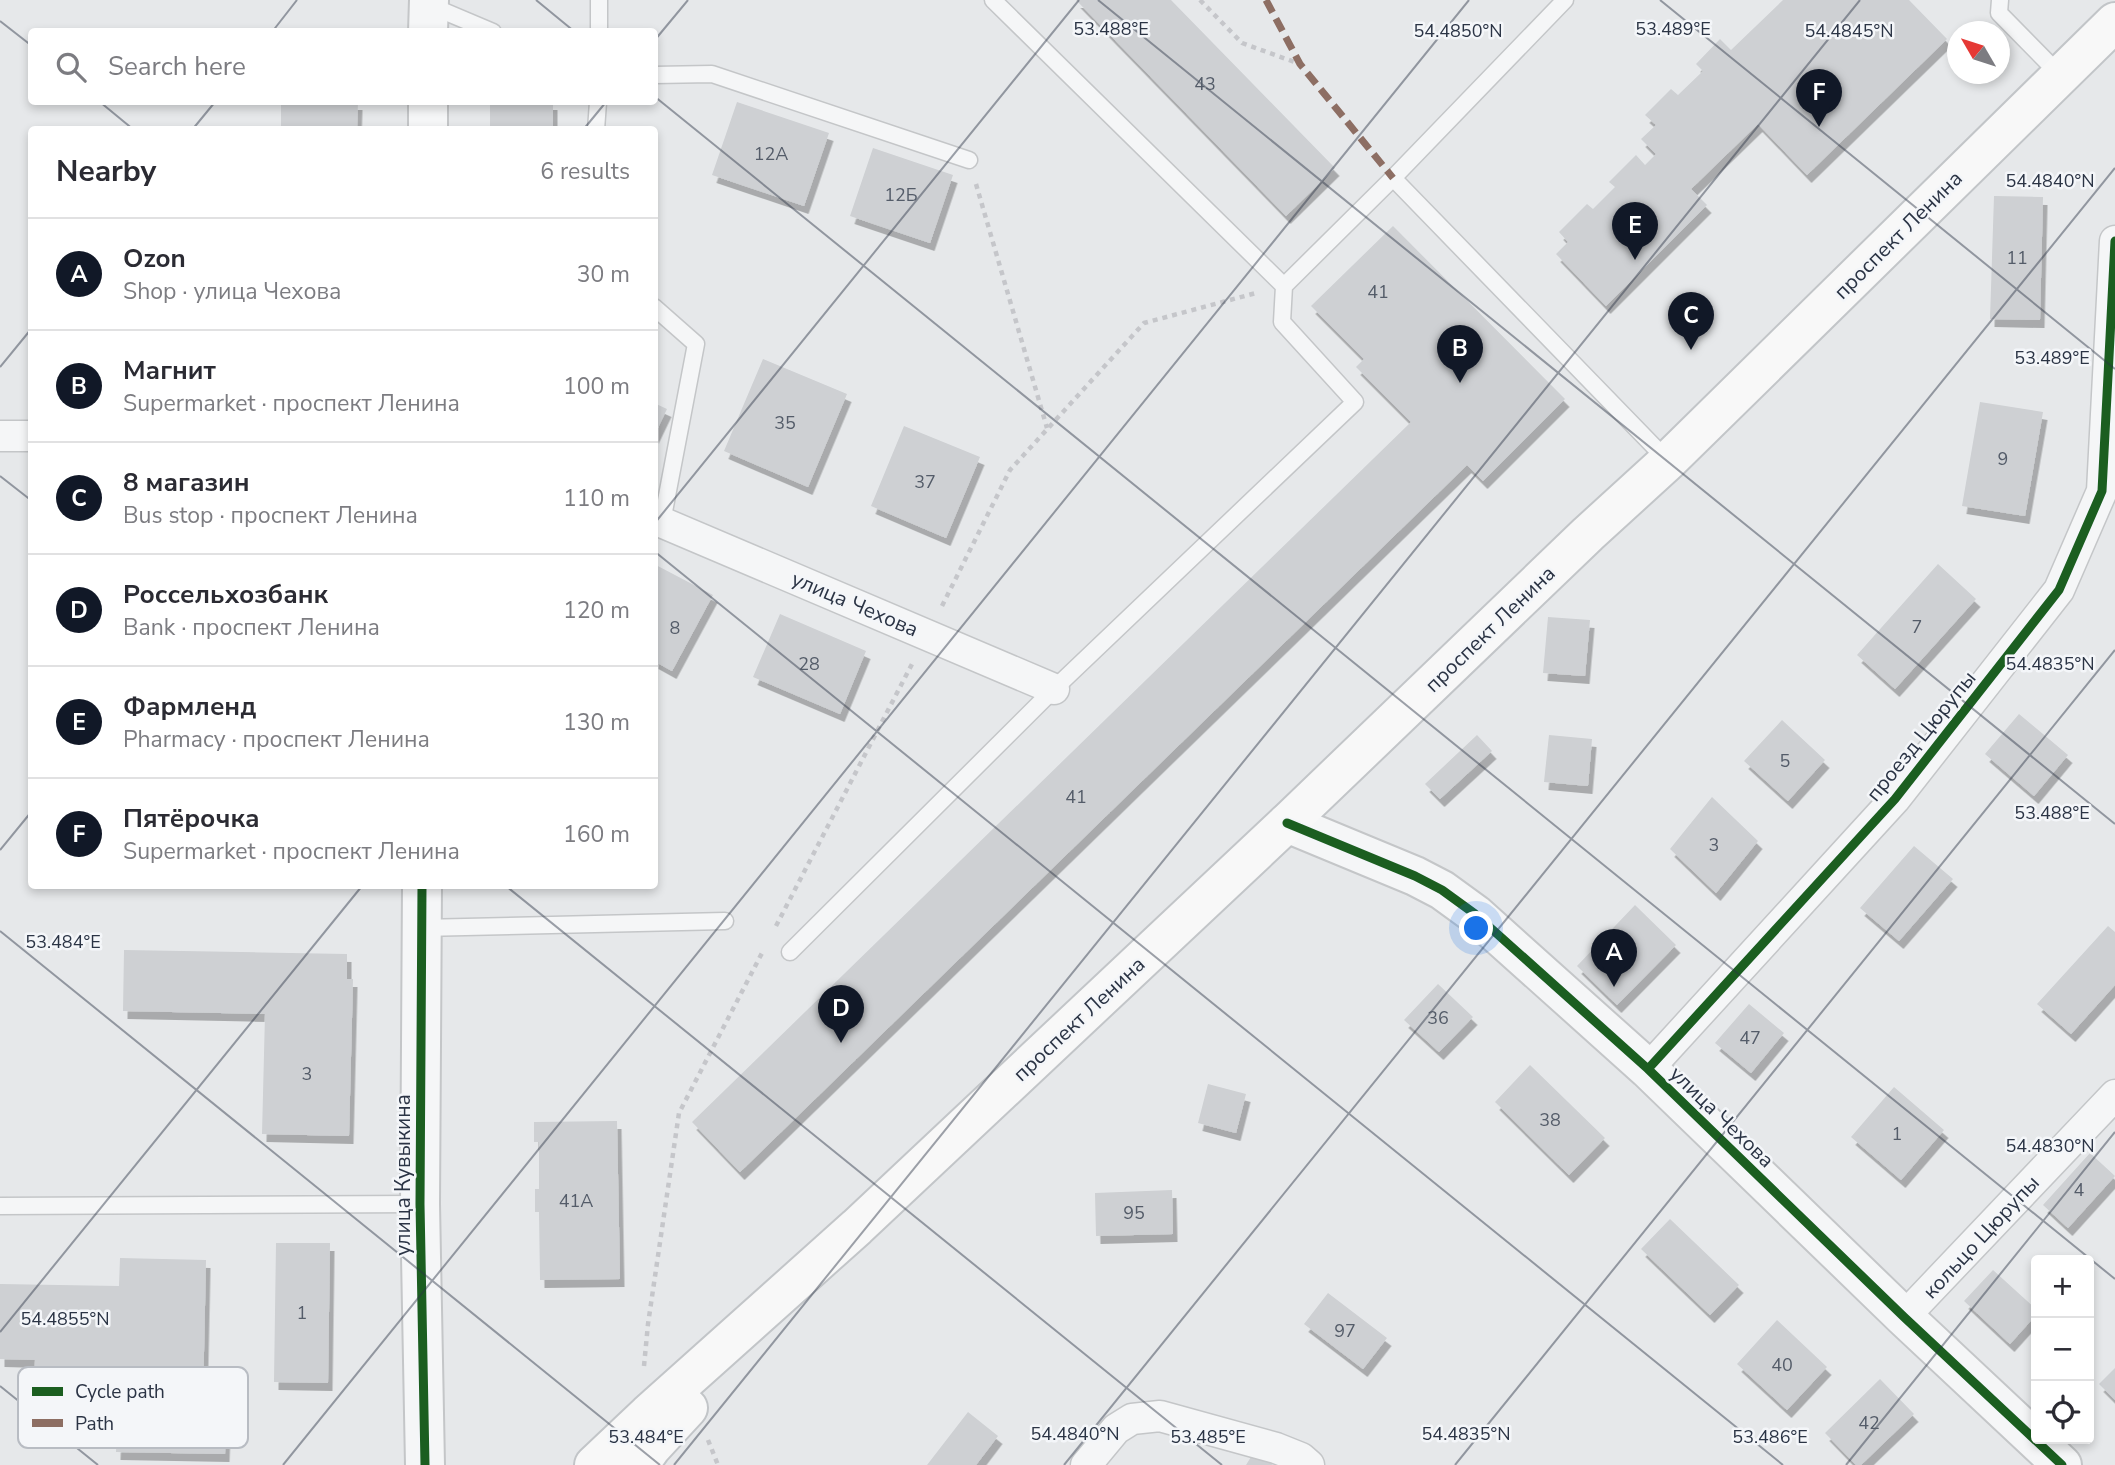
<!DOCTYPE html>
<html lang="en">
<head>
<meta charset="utf-8">
<style>
  body { margin:0; font-family:"Nunito Sans",sans-serif; background:#f2f2f3; color:#2b2b33 }
  .controls { position:absolute; right:21px; bottom:21px; display:grid; overflow:hidden; border-radius:7px; box-shadow:0 4px 10px #0003 }
  .controls button { width:63px; height:63px; display:grid; place-items:center; padding:0; border:0; border-bottom:2px solid #e1e1e2; background:#fff; color:#2b2b33; font:35px sans-serif }
  .compass { position:absolute; left:1947px; top:21px; width:63px; height:63px; border-radius:50%; background:#fff; box-shadow:0 4px 10px #0003; rotate:309deg }
  .you { position:absolute; left:1477px; top:929px; width:24px; height:24px; margin:-18px; border:5px solid #fff; border-radius:50%; background:#1a73e8; box-shadow:0 0 0 10px #1a73e833 }
  .badge { display:grid; place-items:center; width:46px; height:46px; border-radius:50%; background:#111827; color:#fff; font-size:23px; font-weight:700 }
  .pin { position:absolute; translate:-50% -58px; filter:drop-shadow(0 2px 4px #0008) }
  .pin::after { content:''; position:absolute; top:37px; width:24px; height:21px; background:inherit; clip-path:polygon(0 0,100% 0,50% 100%) }
  .list { margin:0; padding:0; list-style:none }
  h2 { display:flex; justify-content:space-between; align-items:center; height:91px; margin:0; padding:0 28px; font-size:30px }
  h2 small { font-size:23px; font-weight:400; color:#7c7c81 }
  .list li { display:grid; grid-template-columns:46px 1fr auto; gap:21px; align-items:center; box-sizing:border-box; height:112px; padding:0 28px; border-top:2px solid #e1e1e2 }
  .list b { display:block; font-size:26px; white-space:nowrap }
  .list p { margin:0; font-size:23px; white-space:nowrap; color:#7c7c81 }
  .list em { font-size:23px; font-style:normal; color:#7c7c81 }
  .icon { flex:none; width:38px; height:38px; fill:none; stroke:currentColor; stroke-width:2; stroke-linecap:round; stroke-linejoin:round }
  .map { position:relative; flex:none; width:2115px; height:1465px; overflow:hidden }
  .search { position:absolute; background:#fff; box-shadow:0 4px 10px #0003; left:28px; top:28px; width:630px; height:77px; display:flex; align-items:center; gap:18px; box-sizing:border-box; padding:0 24px; border-radius:7px; color:#7c7c81; font-size:26px }
  .panel { position:absolute; background:#fff; box-shadow:0 4px 10px #0003; left:28px; top:126px; width:630px; height:763px; border-radius:7px }
  .map>svg:first-child { display:block }
  .building { fill:#ced0d3; filter:url(#shadow) }
  .lines { fill:none; stroke-linecap:round; stroke-linejoin:round }
  .service-casing { stroke:#c4c6c8; stroke-width:19 }
  .minor-casing { stroke:#c4c6c8; stroke-width:33 }
  .tertiary-casing { stroke:#c4c6c8; stroke-width:42 }
  .primary-casing { stroke:#c2c5c8; stroke-width:42 }
  .path { stroke:#c5c6ca; stroke-width:4.5; stroke-dasharray:5 5; stroke-linecap:butt }
  .service { stroke:#f5f6f7; stroke-width:16 }
  .minor { stroke:#f5f6f7; stroke-width:30 }
  .tertiary { stroke:#f5f6f7; stroke-width:38 }
  .primary { stroke:#f8f8f8; stroke-width:38 }
  .quiet { stroke:#8d6e63; stroke-width:7; stroke-dasharray:14 7; stroke-linecap:butt }
  .cycleway-casing { stroke:#f4f6f9; stroke-width:13 }
  .cycleway { stroke:#1b5e20; stroke-width:9 }
  .ticks { fill:none; stroke:#2b3445; stroke-width:2; stroke-opacity:0.45 }
  .labels { text-anchor:middle; stroke-width:5; stroke-linejoin:round; paint-order:stroke }
  .number-label { font-size:18px; fill:#545c69 }
  .street-label { font-size:21px; fill:#2b3445; stroke:#f4f6f9 }
  .key { fill:#f4f6f9; stroke:#b8bcc3; stroke-width:2 }
  .key-label { font-size:19px; fill:#2b3445 }
  .ticks-label { font-size:18px; text-anchor:middle; fill:#2b3445; stroke:#f4f6f9; stroke-width:5; stroke-linejoin:round; paint-order:stroke }
</style>
</head>
<body>
<div class="map">
<svg width="2115" height="1465" viewBox="0 0 2115 1465">
  <defs>
    <filter id="shadow"><feDropShadow dx="4.5" dy="8" stdDeviation="0" flood-color="#0004"/></filter>
  </defs>
  <rect width="100%" height="100%" fill="#e6e8ea"/>
  <!-- building -->
  <path class="building" d="M1076 0H1171L1335 168 1286 216Z
    M1783 0H1909L1947 39 1807 175 1758 124 1691 189 1707 205 1606 306 1556 254 1568 242 1559 232 1587 204 1593 209 1615 187 1609 182 1636 155 1645 165 1656 154 1641 139 1656 125 1645 115 1671 89 1678 95 1703 71 1696 64 1720 39 1731 50Z
    M281 102H358L357 130H281Z
    M490 102H553V130H490Z
    M737 102 829 133 804 206 712 175Z
    M873 148 953 175 930 243 850 216Z
    M1994 196 2043 197 2040 320 1990 319Z
    M1393 226 1565 399 1483 481 1467 465 740 1172 692 1122 1411 422 1356 367 1364 359 1311 306Z
    M763 359 847 394 808 487 724 451Z
    M1980 402 2043 412 2025 516 1962 506Z
    M654 403 667 409 654 436Z
    M904 426 980 457 946 538 871 506Z
    M654 564 713 595 672 671 654 661Z
    M1938 564 1976 599 1895 689 1857 655Z
    M780 614 866 651 840 714 753 677Z
    M1548 617 1590 620 1585 676 1543 673Z
    M2019 714 2068 755 2034 796 1985 754Z
    M1782 720 1825 760 1788 801 1744 761Z
    M1477 735 1492 751 1440 799 1425 784Z
    M1549 735 1592 739 1588 786 1544 782Z
    M1712 797 1758 841 1716 893 1670 849Z
    M1914 846 1953 879 1899 941 1860 908Z
    M1635 905 1676 945 1617 1005 1577 966Z
    M2108 926 2115 932V985L2071 1034 2037 1004Z
    M124 950 347 954V979H353L349 1136 262 1134 265 1014 123 1011Z
    M1438 984 1473 1017 1439 1052 1404 1020Z
    M1749 1004 1784 1033 1751 1073 1715 1043Z
    M1530 1065 1605 1138 1569 1175 1495 1102Z
    M1208 1084 1246 1094 1236 1133 1198 1123Z
    M1894 1087 1944 1130 1901 1180 1851 1137Z
    M617 1121 620 1279 540 1280 539 1212H535V1189H539V1142H534V1122Z
    M2090 1153 2115 1176 2068 1228 2043 1205Z
    M1172 1190 1173 1234 1096 1236 1095 1193Z
    M1670 1219 1739 1285 1710 1315 1641 1249Z
    M276 1243H330L328 1383 274 1382Z
    M120 1258 206 1260 203 1399 227 1400 225 1454 116 1452 117 1428 33 1426 35 1360 0 1359V1284L119 1286Z
    M1993 1270 2036 1309V1315L2010 1344 1964 1301Z
    M1328 1293 1387 1338 1363 1369 1304 1324Z
    M1777 1320 1827 1367 1787 1410 1737 1364Z
    M2115 1368V1400L2099 1384Z
    M1880 1379 1914 1414 1861 1465H1856L1825 1433Z
    M968 1412 998 1436 976 1465H927Z
    M1254 1452 1273 1465H1246Z"/>
  <g class="lines">
    <defs>
      <path id="service" d="M599 0V32
        M993 0 1284 286
        M2000 0 1999 13 2060 75
        M429 5 493 32
        M654 75 712 74 969 160
        M596 130 598 102
        M1393 178 1668 461
        M654 307 696 344 662 522
        M421 928 725 921
        M790 952 1054 689 1355 402 1282 322 1284 286 1393 178 1565 0
        M0 1206 420 1204"/>
      <path id="minor" d="M0 436H32
        M654 519 1054 689
        M1648 1069 1895 799 2059 590 2102 491 2115 241
        M1904 1317 2115 1095
        M1086 1465 1116 1429 1132 1419 1160 1416 1276 1448 1301 1458 1309 1465"/>
      <path id="tertiary" d="M428 32 429 0
        M428 130V102
        M1287 823 1415 876 1442 890 1475 914 1648 1069 1904 1317 2062 1465
        M422 886 420 1204 425 1465"/>
      <path id="primary" d="M594 1465 648 1414 857 1227 1287 823 1588 534 1668 461 2115 22
        M639 1465 652 1447 688 1408"/>
    </defs>
    <!-- service casing -->
    <use href="#service" class="service-casing"/>
    <!-- minor casing -->
    <use href="#minor" class="minor-casing"/>
    <!-- tertiary casing -->
    <use href="#tertiary" class="tertiary-casing"/>
    <!-- primary casing -->
    <use href="#primary" class="primary-casing"/>
    <!-- path -->
    <path class="path" d="M1200 0 1242 43 1300 64
      M976 184 1047 428
      M942 606 1010 470 1144 323 1256 293
      M776 926 912 664
      M644 1366 648 1324 679 1113 762 953
      M708 1440 718 1465"/>
    <!-- service -->
    <use href="#service" class="service"/>
    <!-- minor -->
    <use href="#minor" class="minor"/>
    <!-- tertiary -->
    <use href="#tertiary" class="tertiary"/>
    <!-- primary -->
    <use href="#primary" class="primary"/>
    <!-- quiet -->
    <path class="quiet" d="M1266 0 1300 64 1393 178"/>
    <defs>
      <path id="cycleway" d="M1287 823 1415 876 1442 890 1475 914 1648 1069 1904 1317 2062 1465
        M422 886 420 1204 425 1465
        M1648 1069 1895 799 2059 590 2102 491 2115 241"/>
    </defs>
    <!-- cycleway casing -->
    <use href="#cycleway" class="cycleway-casing"/>
    <!-- cycleway -->
    <use href="#cycleway" class="cycleway"/>
  </g>
  <!-- ticks -->
  <path class="ticks" d="M536 0 575 32M1098 0 2115 824M1660 0 2115 369M0 21 32 46M272 32 297 0M654 41 688 0M654 96 2115 1279M100 102 134 130M192 130 215 102M583 130 606 102M0 367 32 328M0 476 32 501M654 524 1079 0M654 551 1783 1465M0 850 32 811M506 886 1222 1465M0 931 660 1465M0 1332 362 886M0 1386 98 1465M283 1465 1469 0M674 1465 1860 0M1064 1465 2115 168M1455 1465 2115 650M1846 1465 2115 1132"/>
  <g class="labels">
    <!-- number labels -->
    <g class="number-label">
      <text x="1205" y="90">43</text>
      <text x="771" y="160">12А</text>
      <text x="901" y="201">12Б</text>
      <text x="2017" y="264">11</text>
      <text x="1378" y="298">41</text>
      <text x="785" y="429">35</text>
      <text x="2003" y="465">9</text>
      <text x="925" y="488">37</text>
      <text x="1917" y="633">7</text>
      <text x="675" y="634">8</text>
      <text x="809" y="670">28</text>
      <text x="1785" y="767">5</text>
      <text x="1076" y="803">41</text>
      <text x="1714" y="851">3</text>
      <text x="1438" y="1024">36</text>
      <text x="1750" y="1044">47</text>
      <text x="307" y="1080">3</text>
      <text x="1550" y="1126">38</text>
      <text x="1897" y="1140">1</text>
      <text x="2079" y="1196">4</text>
      <text x="576" y="1207">41А</text>
      <text x="1134" y="1219">95</text>
      <text x="302" y="1319">1</text>
      <text x="1345" y="1337">97</text>
      <text x="1782" y="1371">40</text>
      <text x="1869" y="1429">42</text>
    </g>
    <!-- street labels -->
    <g class="street-label">
      <text transform="translate(1898 235) rotate(-45)" y="7">проспект Ленина</text>
      <text transform="translate(855 604) rotate(23)" y="7">улица Чехова</text>
      <text transform="translate(1490 629) rotate(-44)" y="7">проспект Ленина</text>
      <text transform="translate(1921 736) rotate(-51)" y="7">проезд Цюрупы</text>
      <text transform="translate(1079 1019) rotate(-43)" y="7">проспект Ленина</text>
      <text transform="translate(1722 1117) rotate(44)" y="7">улица Чехова</text>
      <text transform="translate(403 1175) rotate(-90)" y="7">улица Кувыкина</text>
      <text transform="translate(1981 1237) rotate(-47)" y="7">кольцо Цюрупы</text>
    </g>
  </g>
  <!-- legend -->
  <rect x="18" y="1367" width="230" height="81" rx="10" class="key"/>
  <rect x="32" y="1387" width="31" height="9" fill="#1b5e20"/>
  <rect x="32" y="1419" width="31" height="8" fill="#8d6e63"/>
  <g class="key-label">
    <text x="75" y="1398">Cycle path</text>
    <text x="75" y="1430">Path</text>
  </g>
  <g class="ticks-label">
    <text x="1111" y="35">53.488°E</text>
    <text x="1673" y="35">53.489°E</text>
    <text x="1458" y="37">54.4850°N</text>
    <text x="1849" y="37">54.4845°N</text>
    <text x="2050" y="187">54.4840°N</text>
    <text x="2052" y="364">53.489°E</text>
    <text x="2050" y="670">54.4835°N</text>
    <text x="2052" y="819">53.488°E</text>
    <text x="63" y="948">53.484°E</text>
    <text x="2050" y="1152">54.4830°N</text>
    <text x="65" y="1325">54.4855°N</text>
    <text x="1075" y="1440">54.4840°N</text>
    <text x="1466" y="1440">54.4835°N</text>
    <text x="646" y="1443">53.484°E</text>
    <text x="1208" y="1443">53.485°E</text>
    <text x="1770" y="1443">53.486°E</text>
  </g>
</svg>
<div class="controls">
<button>+</button>
<button>−</button>
<button><svg class="icon" aria-label="locate" viewBox="0 0 24 24"><circle cx="12" cy="12" r="6"/><path d="M12 2v4M12 18v4M2 12h4M18 12h4"/></svg></button>
</div>
<svg class="compass" viewBox="-18 -18 36 36"><path d="M0-13l5 13h-10z" fill="#e53935"/><path d="M0 13l5-13h-10z" fill="#7c7c81"/></svg>
<div class="you"></div>
<div class="pin badge" style="left:1614px;top:987px">A</div>
<div class="pin badge" style="left:1460px;top:383px">B</div>
<div class="pin badge" style="left:1691px;top:350px">C</div>
<div class="pin badge" style="left:841px;top:1043px">D</div>
<div class="pin badge" style="left:1635px;top:260px">E</div>
<div class="pin badge" style="left:1819px;top:127px">F</div>
<div class="search"><svg class="icon" aria-label="search" viewBox="0 0 24 24"><circle cx="10" cy="10" r="6"/><path d="M15 15l6 6"/></svg>Search here</div>
<section class="panel">
<h2>Nearby<small>6 results</small></h2>
<ul class="list">
<li><span class="badge">A</span><div><b>Ozon</b><p>Shop · улица Чехова</p></div><em>30 m</em></li>
<li><span class="badge">B</span><div><b>Магнит</b><p>Supermarket · проспект Ленина</p></div><em>100 m</em></li>
<li><span class="badge">C</span><div><b>8 магазин</b><p>Bus stop · проспект Ленина</p></div><em>110 m</em></li>
<li><span class="badge">D</span><div><b>Россельхозбанк</b><p>Bank · проспект Ленина</p></div><em>120 m</em></li>
<li><span class="badge">E</span><div><b>Фармленд</b><p>Pharmacy · проспект Ленина</p></div><em>130 m</em></li>
<li><span class="badge">F</span><div><b>Пятёрочка</b><p>Supermarket · проспект Ленина</p></div><em>160 m</em></li>
</ul>
</section>
</div>
</body>
</html>
